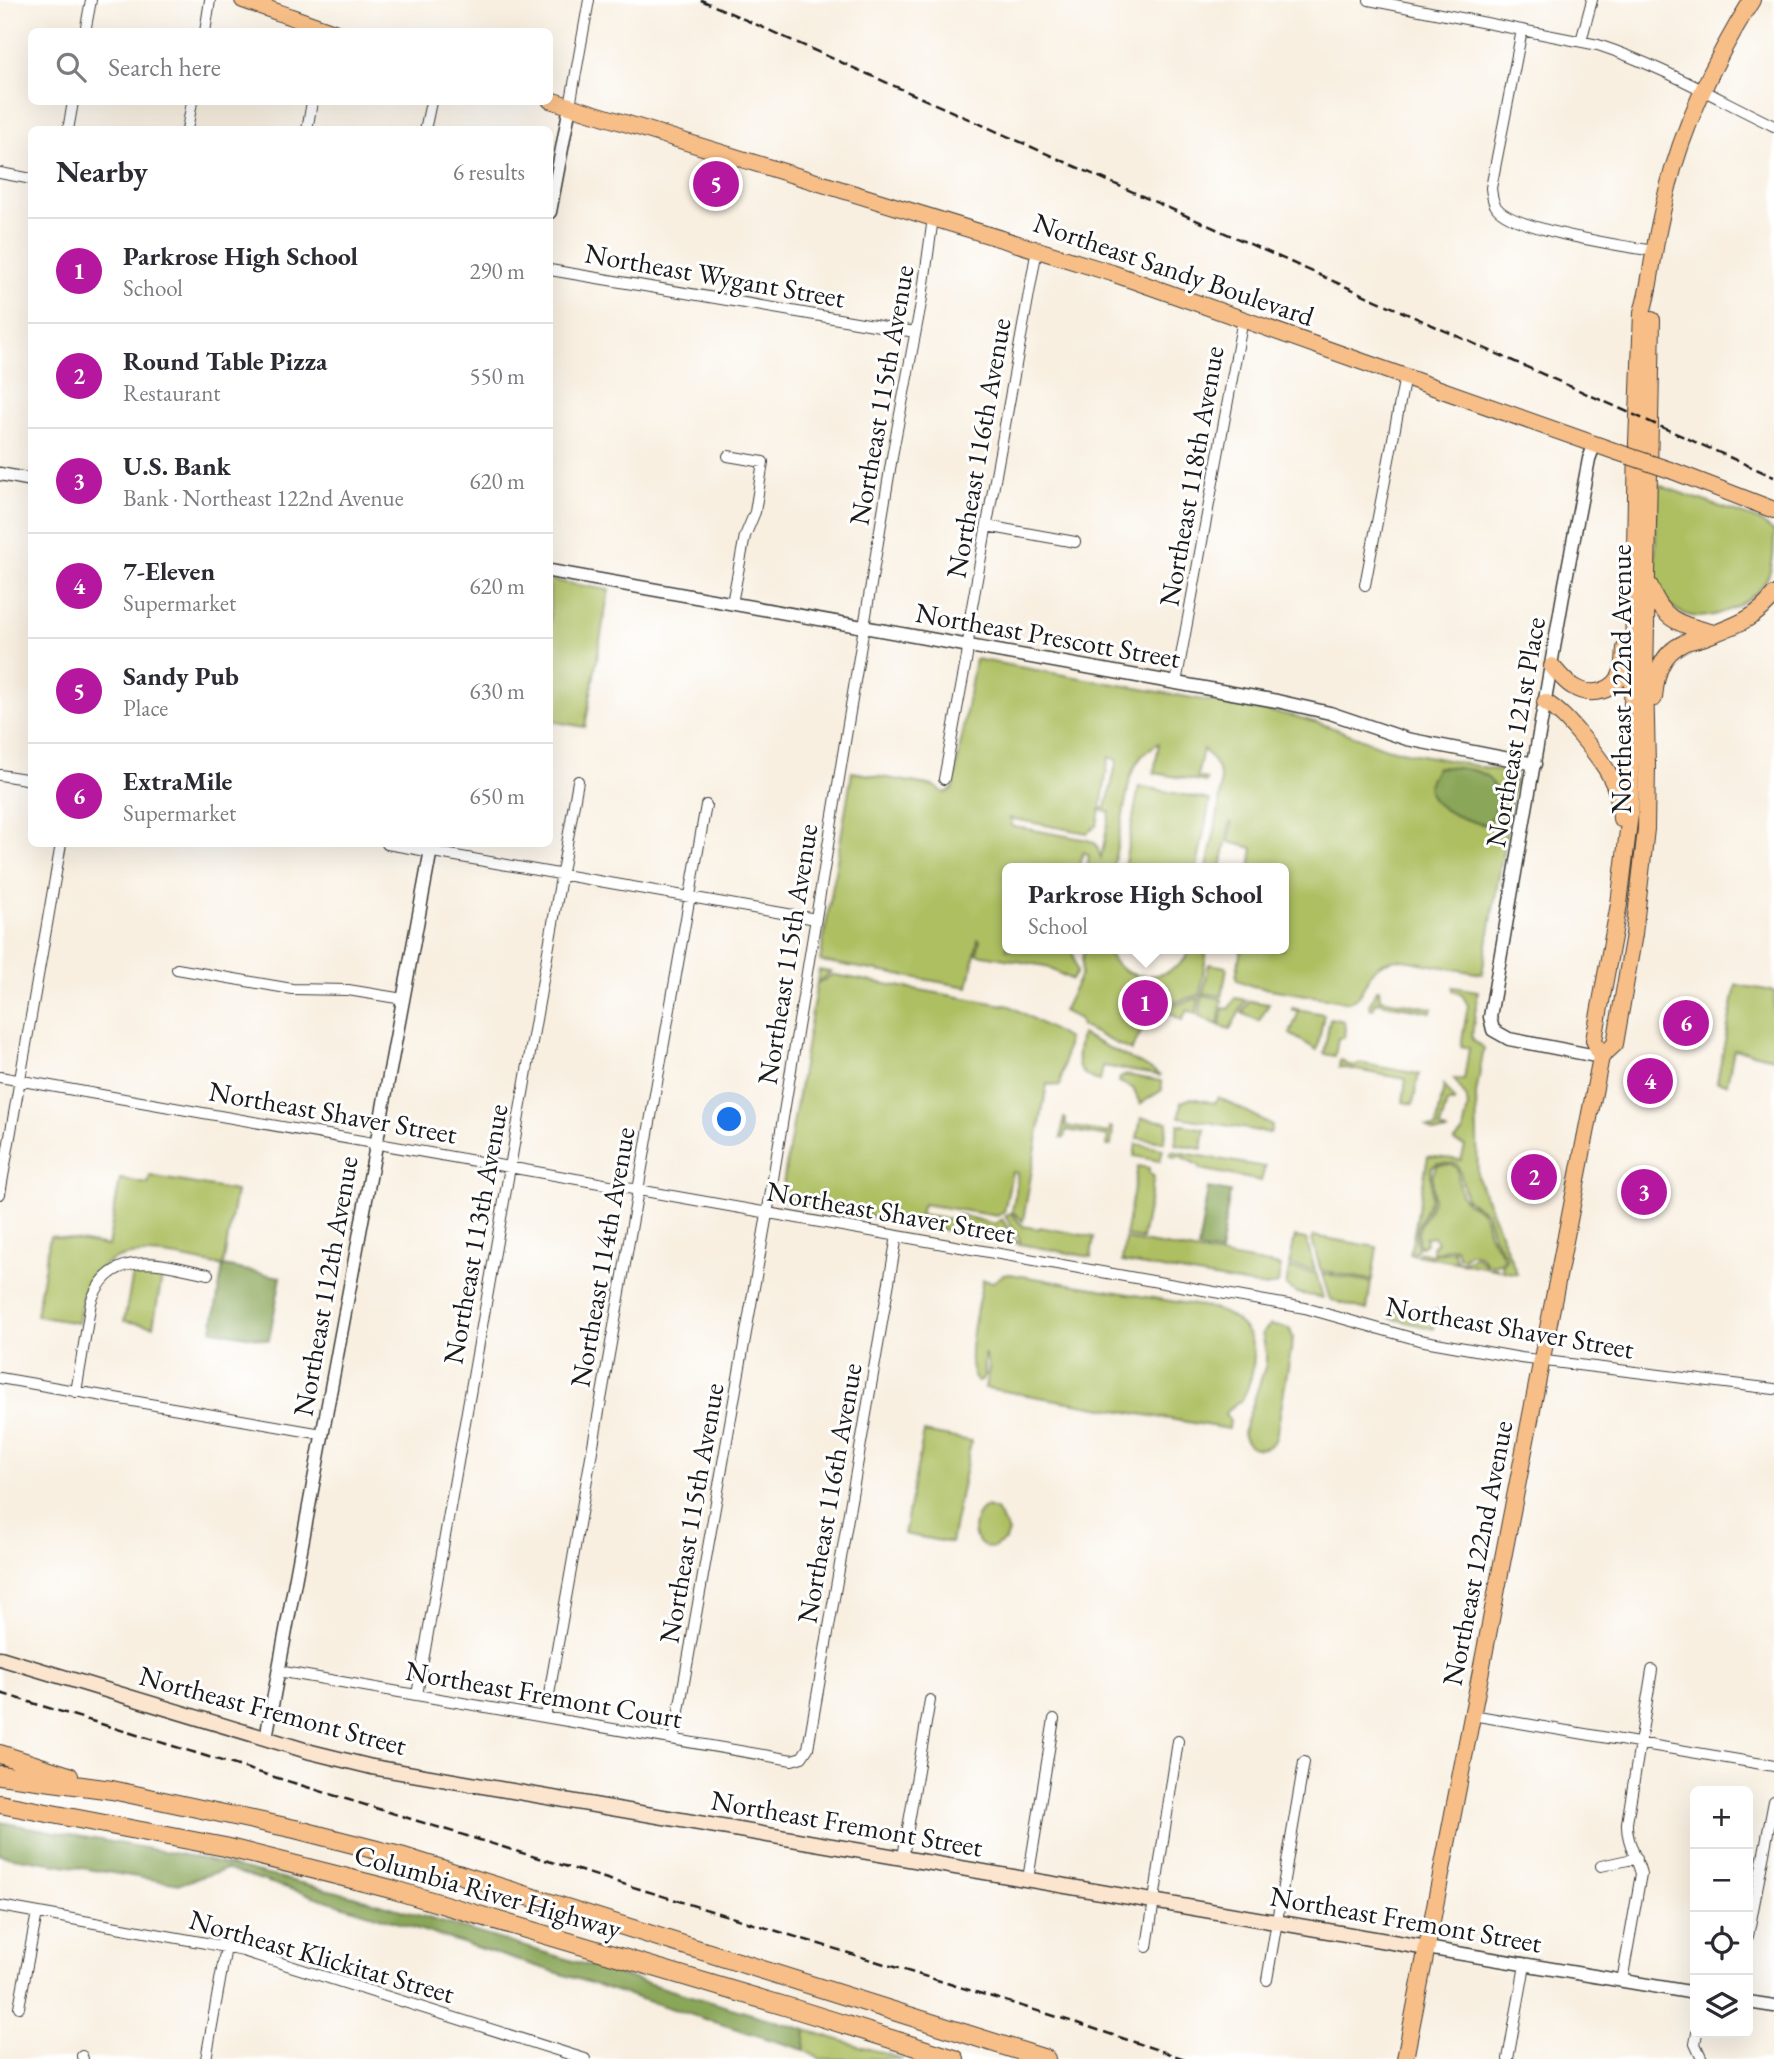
<!DOCTYPE html>
<html lang="en">
<head>
<meta charset="utf-8">
<style>
  body { margin:0; font-family:"EB Garamond",serif; background:#f2f2f3; color:#2b2b33 }
  .controls { position:absolute; right:21px; bottom:21px; display:grid; overflow:hidden; border-radius:10px; box-shadow:0 7px 28px #0002 }
  .controls button { width:63px; height:63px; display:grid; place-items:center; padding:0; border:0; border-bottom:2px solid #e1e1e2; background:#fff; color:#2b2b33; font:35px sans-serif }
  .you { position:absolute; left:730px; top:1120px; width:24px; height:24px; margin:-18px; border:5px solid #fff; border-radius:50%; background:#1a73e8; box-shadow:0 0 0 10px #1a73e833 }
  .badge { display:grid; place-items:center; width:46px; height:46px; border-radius:50%; background:#b5179e; color:#fff; font-size:23px; font-weight:700 }
  .pin { position:absolute; translate:-50% -50%; border:4px solid #fff; box-shadow:0 2px 7px #0006 }
  .popup { position:absolute; left:1002px; top:863px; width:287px; height:91px; box-sizing:border-box; display:grid; place-content:center; border-radius:10px; background:#fff; filter:drop-shadow(0 2px 5px #0005); font-size:23px; white-space:nowrap; color:#7c7c81 }
  .popup b { font-size:26px; color:#2b2b33 }
  .popup::after { content:''; position:absolute; left:50%; top:100%; margin-left:-14px; border:14px solid transparent; border-top-color:#fff }
  .list { margin:0; padding:0; list-style:none }
  h2 { display:flex; justify-content:space-between; align-items:center; height:91px; margin:0; padding:0 28px; font-size:30px }
  h2 small { font-size:23px; font-weight:400; color:#7c7c81 }
  .list li { display:grid; grid-template-columns:46px 1fr auto; gap:21px; align-items:center; box-sizing:border-box; height:105px; padding:0 28px; border-top:2px solid #e1e1e2 }
  .list b { display:block; font-size:26px; white-space:nowrap }
  .list p { margin:0; font-size:23px; white-space:nowrap; color:#7c7c81 }
  .list em { font-size:23px; font-style:normal; color:#7c7c81 }
  .icon { flex:none; width:38px; height:38px; fill:none; stroke:currentColor; stroke-width:2; stroke-linecap:round; stroke-linejoin:round }
  .map { position:relative; flex:none; width:1774px; height:2059px; overflow:hidden }
  .search { position:absolute; background:#fff; box-shadow:0 7px 28px #0002; left:28px; top:28px; width:525px; height:77px; display:flex; align-items:center; gap:18px; box-sizing:border-box; padding:0 24px; border-radius:10px; color:#7c7c81; font-size:26px }
  .panel { position:absolute; background:#fff; box-shadow:0 7px 28px #0002; left:28px; top:126px; width:525px; height:721px; border-radius:10px }
  .map>svg:first-child { display:block }
  .green { fill:#aebf62; stroke:#656e3f; stroke-width:2; fill-rule:evenodd }
  .forest { fill:#8aa658; stroke:#53613a; stroke-width:2 }
  .lines { fill:none; stroke-linecap:round; stroke-linejoin:round }
  .minor-casing { stroke:#3d3c39; stroke-width:12 }
  .tertiary-casing { stroke:#3d3c39; stroke-width:15 }
  .secondary-casing { stroke:#3d3c39; stroke-width:17 }
  .primary-casing { stroke:#3d3c39; stroke-width:18 }
  .motorway-casing { stroke:#3d3c39; stroke-width:20 }
  .minor { stroke:#fff; stroke-width:10 }
  .tertiary { stroke:#fff; stroke-width:12 }
  .secondary { stroke:#fce5cf; stroke-width:14 }
  .primary { stroke:#f7be87; stroke-width:16 }
  .motorway { stroke:#f7be87; stroke-width:18 }
  .rail { stroke:#1c1c1c; stroke-width:2.5; stroke-dasharray:10 5; stroke-linecap:butt }
  .primary-bridge-casing { stroke:#3d3c39; stroke-width:18; stroke-linecap:butt }
  .primary-bridge { stroke:#f7be87; stroke-width:16 }
  .labels { text-anchor:middle; stroke-width:6; stroke-linejoin:round; paint-order:stroke }
  .street-label { font-size:28px; fill:#1c1c1c; stroke:#fff }
</style>
</head>
<body>
<div class="map">
<svg width="1774" height="2059" viewBox="0 0 1774 2059">
  <rect width="100%" height="100%" fill="#fff"/>
  <filter id="ink" filterUnits="userSpaceOnUse"><feTurbulence type="fractalNoise" baseFrequency=".0143" numOctaves="2"/><feDisplacementMap in="SourceGraphic" scale="14" xChannelSelector="R" yChannelSelector="G"/><feConvolveMatrix kernelMatrix="1 2 1 2 8 2 1 2 1" color-interpolation-filters="sRGB"/></filter>
  <filter id="wash" filterUnits="userSpaceOnUse"><feTurbulence type="fractalNoise" baseFrequency=".00686" numOctaves="4" result="noise"/><feDisplacementMap in="SourceGraphic" scale="28" xChannelSelector="R" yChannelSelector="G"/><feGaussianBlur stdDeviation="1.57" result="paint"/><feColorMatrix in="noise" values="0 0 0 0 0 0 0 0 0 0 0 0 0 0 0 0 0 1.4 0 .05"/><feComposite in="paint" operator="in"/></filter>
  <g filter="url(#wash)">
    <rect width="100%" height="100%" fill="#f8efe0"/>
    <!-- green -->
    <path class="green" d="M1658 485 1758 520 1774 532C1774 549 1774 564 1767 579 1754 601 1723 616 1699 617 1680 617 1659 599 1654 582 1652 574 1655 563 1655 555 1656 532 1657 508 1658 485Z
      M550 580 609 590 585 727 550 721V646L552 631 550 630Z
      M975 659 1294 716 1328 726 1386 748 1513 773 1516 776 1482 974 1398 959C1370 963 1371 975 1359 996L1356 999 1348 1002 1252 986 1237 980 1236 977 1241 949H1283V868H1250L1253 848 1229 842 1232 823 1230 822 1221 868H1207C1211 845 1225 793 1219 772 1216 763 1210 756 1203 749L1197 777 1207 779 1206 782 1154 773 1159 743C1143 752 1136 761 1130 778L1113 868H1087L1089 855 1083 852 1079 868H1007V949H1072L1077 972 1072 980 1045 966 977 954 980 940 978 939 968 987 820 961 852 772 934 786 945 793 953 789ZM1109 757 1117 760 1106 808H1101ZM1100 810 1110 812 1101 858 1096 844 1088 840 1011 826 1012 820 1008 818 1087 833 1097 825Z
      M1139 786 1210 800 1197 868H1124Z
      M1091 949H1107C1120 987 1176 983 1191 949H1207L1200 995 1158 1007 1155 1006 1131 1051 1081 1026 1079 1019 1063 1011 1081 975 1083 951Z
      M1209 964 1227 967 1222 996 1203 993Z
      M819 970 831 972 818 982V984L832 975H835L1010 1006 1068 1039 1060 1086 1047 1084 1023 1221 1012 1211 1016 1191 1017 1173 1012 1172 1004 1212 997 1216 923 1204 920 1214 955 1220 956 1215H960L994 1224 1002 1219 1017 1243 784 1201 781 1196Z
      M1736 985 1774 991V1058L1734 1049 1727 1084 1717 1082Z
      M1453 987 1478 991 1472 1036 1474 1041 1484 1048 1476 1094 1478 1178 1517 1274 1503 1271 1502 1266 1506 1259V1256L1493 1236 1486 1212 1466 1199 1460 1171 1456 1164 1437 1163 1431 1168C1430 1178 1433 1188 1431 1197 1426 1218 1411 1222 1418 1249L1412 1255 1410 1254 1428 1156 1461 1160 1465 1146 1454 1142 1463 1132 1468 1106 1466 1097 1454 1079 1464 1080 1469 1048 1461 1046 1468 1005 1462 995 1453 991Z
      M1379 989 1380 999 1432 1008 1431 1012 1375 1002 1373 1009H1371L1369 1005 1376 990Z
      M1202 995 1222 999 1218 1025 1199 1016Z
      M1199 998 1196 1014 1187 1010 1182 1020 1162 1009Z
      M1235 998 1246 1000 1230 1029 1220 1026 1223 1008 1229 1009Z
      M1249 1001 1269 1004 1259 1021 1242 1013Z
      M1292 1008 1324 1014 1317 1050 1290 1034 1299 1011 1292 1010Z
      M1330 1018 1344 1021 1345 1029 1344 1038H1338L1335 1056 1324 1054Z
      M1081 1034 1147 1067 1161 1076 1103 1066 1100 1081C1071 1074 1077 1057 1081 1034Z
      M1340 1060 1344 1061 1345 1064 1356 1066 1359 1063 1419 1074 1413 1104 1403 1102 1406 1079 1339 1067Z
      M1126 1075 1161 1081 1162 1090 1140 1104 1133 1088 1119 1082 1120 1078Z
      M1444 1085 1455 1100 1454 1102H1447L1440 1128 1448 1132H1434L1427 1127 1436 1128Z
      M1218 1097 1272 1125 1270 1133 1179 1117 1181 1102 1192 1098 1215 1103Z
      M1064 1118 1066 1119V1126L1109 1133 1110 1127 1113 1128 1111 1146H1107L1108 1137 1066 1130 1064 1138H1061Z
      M1141 1118 1168 1122 1164 1142 1137 1138Z
      M1179 1124 1205 1129 1202 1149 1175 1144Z
      M1136 1144 1163 1149 1160 1161 1134 1156Z
      M1172 1151 1265 1167 1261 1181 1200 1169V1166L1178 1155 1176 1158 1171 1156 1170 1154Z
      M1437 1165H1452L1457 1168 1461 1194 1467 1203C1493 1213 1481 1220 1492 1239 1496 1246 1501 1250 1504 1258L1501 1263 1488 1265C1481 1257 1481 1254 1469 1253L1464 1258H1459L1456 1249 1453 1247 1433 1253 1432 1247 1437 1242 1433 1237 1425 1238 1426 1244 1420 1247C1413 1223 1429 1218 1433 1199 1435 1187 1429 1176 1437 1165Z
      M1138 1166 1149 1168V1172L1154 1177 1142 1239 1125 1236Z
      M150 1176 236 1191 223 1266C176 1258 104 1232 83 1296 81 1305 80 1314 78 1323L36 1316 50 1236 108 1246 120 1179 148 1184Z
      M1011 1213 1023 1226 1039 1229 1040 1227 1094 1237 1091 1257 1019 1244 1020 1240 1005 1216Z
      M1313 1236 1377 1247 1372 1280 1321 1271 1312 1240Z
      M1295 1237 1306 1239 1315 1270 1289 1265Z
      M1125 1239 1281 1266 1278 1284 1266 1287 1122 1262Z
      M1453 1250 1456 1260C1463 1264 1468 1261 1474 1256L1482 1261 1487 1268 1496 1267 1499 1270 1416 1255 1421 1252 1431 1255Z
      M1289 1268 1316 1273 1323 1298 1297 1293 1286 1286Z
      M134 1269H145L163 1272 153 1326 124 1321Z
      M1010 1274 1206 1307C1259 1321 1263 1356 1242 1401L1237 1402 1225 1414 1230 1420 1229 1429 985 1388 989 1367 984 1353V1375L982 1381 978 1382C961 1369 979 1300 983 1280L993 1282 1003 1275Z
      M1322 1274 1371 1282 1367 1310 1330 1300Z
      M1394 1303V1310L1432 1317 1434 1310H1437L1434 1329 1390 1318Z
      M1270 1325 1290 1329 1293 1338 1276 1438C1266 1454 1247 1451 1243 1433L1266 1364V1353L1262 1333Z
      M924 1432 971 1441 951 1543 904 1534Z
      M986 1507 996 1510 1009 1532 1006 1540 993 1548C969 1548 969 1516 986 1507Z
      M806 2030 903 2059H820L804 2050Z"/>
    <!-- forest -->
    <path class="forest" d="M1437 767C1451 767 1482 768 1490 780 1494 785 1496 794 1499 801L1494 814 1486 825C1468 821 1423 808 1429 782 1431 777 1435 772 1437 767Z
      M1208 1188 1230 1192 1220 1253 1198 1249Z
      M223 1266 281 1277 269 1340 212 1330Z
      M0 1822 190 1856 350 1895 806 2030 804 2050 226 1869 180 1884 0 1855Z"/>
  </g>
  <g filter="url(#ink)">
    <g class="lines">
      <defs>
        <path id="minor" d="M1369 0 1598 45C1659 65 1716 98 1774 126
          M1522 30 1491 188C1492 195 1492 202 1497 208 1515 230 1623 246 1654 251
          M85 32 91 0
          M205 32 210 0
          M1581 41 1592 0
          M570 106 589 0
          M68 130 73 102
          M187 130 192 102
          M307 130 312 102
          M425 130 431 102
          M0 173 32 179
          M550 270 915 332
          M728 456 763 462 755 512 745 536 732 603
          M987 526 1075 542
          M1365 585 1405 376
          M1176 683 1243 319
          M0 775 32 780
          M944 779 967 656 971 612 1037 249
          M387 844 816 919
          M177 969 292 989 348 990 403 999
          M0 1077 1305 1308 1419 1340 1521 1358 1774 1389
          M0 1194 61 844
          M0 1378 322 1434
          M76 1392 91 1302C111 1245 164 1265 208 1274
          M278 1671 792 1760 802 1757 808 1748 897 1236
          M417 1695 578 781
          M1472 1715 1774 1766
          M545 1717 706 805
          M674 1739 769 1203 893 451 922 298 933 218
          M903 1857 930 1700
          M1601 1866 1637 1858
          M1028 1879 1054 1719
          M0 1906 206 1943 243 1951 585 2059
          M1748 1936 1774 1801
          M1147 1947 1178 1741
          M1267 1980 1304 1762
          M1622 1981 1641 1874C1637 1857 1626 1841 1627 1823L1652 1670
          M19 2007 37 1913
          M1697 2033 1695 2044 1702 2059
          M82 2056 83 2059
          M206 2059 226 1947
          M1508 2059 1525 1965"/>
        <path id="tertiary" d="M550 212 570 106
          M1595 443 1589 459 1565 584 1490 1017 1493 1030 1509 1039 1601 1057
          M0 474 32 480
          M550 571 1277 701 1330 713 1407 739 1535 764
          M266 1738 432 844
          M1427 1948 1695 1993
          M1748 2002 1774 2006"/>
        <path id="secondary" d="M0 1658 311 1752 372 1767 1427 1948"/>
        <path id="primary" d="M243 0 334 32
          M550 100 1112 273 1617 452
          M1673 471 1774 510
          M1650 586C1663 622 1680 624 1714 633
          M1552 666C1558 673 1564 681 1572 686 1590 698 1616 692 1622 671 1625 664 1624 656 1625 648
          M1654 698C1656 675 1660 654 1684 643 1690 640 1698 640 1705 637 1731 627 1757 619 1774 595
          M1545 702C1560 711 1570 723 1581 736 1602 761 1621 784 1621 819
          M1601 1057 1615 1044 1634 934 1646 829 1647 765 1645 677 1652 320
          M1405 2059 1601 1057 1594 1040 1619 904 1630 814 1637 443 1642 312C1649 292 1650 274 1654 254 1657 233 1662 212 1667 191 1684 123 1715 59 1752 0"/>
        <path id="motorway" d="M0 1754 69 1776
          M0 1775 112 1790 295 1829 404 1857 1046 2059
          M0 1804 225 1847 391 1889 795 2009 955 2059"/>
      </defs>
      <!-- minor casing -->
      <use href="#minor" class="minor-casing"/>
      <!-- tertiary casing -->
      <use href="#tertiary" class="tertiary-casing"/>
      <!-- secondary casing -->
      <use href="#secondary" class="secondary-casing"/>
      <!-- primary casing -->
      <use href="#primary" class="primary-casing"/>
      <!-- motorway casing -->
      <use href="#motorway" class="motorway-casing"/>
      <!-- minor -->
      <use href="#minor" class="minor"/>
      <!-- tertiary -->
      <use href="#tertiary" class="tertiary"/>
      <!-- secondary -->
      <use href="#secondary" class="secondary"/>
      <!-- primary -->
      <use href="#primary" class="primary"/>
      <!-- motorway -->
      <use href="#motorway" class="motorway"/>
      <!-- rail -->
      <path class="rail" d="M701 0 1774 477
        M0 1693 1077 2023 1185 2059"/>
      <defs>
        <path id="primary-bridge" d="M1617 452 1673 471"/>
      </defs>
      <!-- primary-bridge casing -->
      <use href="#primary-bridge" class="primary-bridge-casing"/>
      <!-- primary-bridge -->
      <use href="#primary-bridge" class="primary-bridge"/>
    </g>
  </g>
  <g class="labels">
    <!-- street labels -->
    <g class="street-label">
      <text transform="translate(1174 269) rotate(19)" y="10">Northeast Sandy Boulevard</text>
      <text transform="translate(715 275) rotate(10)" y="10">Northeast Wygant Street</text>
      <text transform="translate(881 395) rotate(-80)" y="10">Northeast 115th Avenue</text>
      <text transform="translate(978 448) rotate(-80)" y="10">Northeast 116th Avenue</text>
      <text transform="translate(1191 476) rotate(-80)" y="10">Northeast 118th Avenue</text>
      <text transform="translate(1048 635) rotate(10)" y="10">Northeast Prescott Street</text>
      <text transform="translate(1621 679) rotate(-90)" y="10">Northeast 122nd Avenue</text>
      <text transform="translate(1515 732) rotate(-80)" y="10">Northeast 121st Place</text>
      <text transform="translate(787 954) rotate(-81)" y="10">Northeast 115th Avenue</text>
      <text transform="translate(333 1112) rotate(10)" y="10">Northeast Shaver Street</text>
      <text transform="translate(891 1212) rotate(10)" y="10">Northeast Shaver Street</text>
      <text transform="translate(475 1234) rotate(-80)" y="10">Northeast 113th Avenue</text>
      <text transform="translate(602 1257) rotate(-80)" y="10">Northeast 114th Avenue</text>
      <text transform="translate(325 1286) rotate(-80)" y="10">Northeast 112th Avenue</text>
      <text transform="translate(1510 1327) rotate(10)" y="10">Northeast Shaver Street</text>
      <text transform="translate(829 1493) rotate(-80)" y="10">Northeast 116th Avenue</text>
      <text transform="translate(691 1513) rotate(-80)" y="10">Northeast 115th Avenue</text>
      <text transform="translate(1477 1553) rotate(-79)" y="10">Northeast 122nd Avenue</text>
      <text transform="translate(544 1694) rotate(10)" y="10">Northeast Fremont Court</text>
      <text transform="translate(273 1710) rotate(15)" y="10">Northeast Fremont Street</text>
      <text transform="translate(847 1823) rotate(10)" y="10">Northeast Fremont Street</text>
      <text transform="translate(488 1891) rotate(16)" y="10">Columbia River Highway</text>
      <text transform="translate(1406 1919) rotate(10)" y="10">Northeast Fremont Street</text>
      <text transform="translate(322 1956) rotate(16)" y="10">Northeast Klickitat Street</text>
    </g>
  </g>
</svg>
<div class="controls">
<button>+</button>
<button>−</button>
<button><svg class="icon" aria-label="locate" viewBox="0 0 24 24"><circle cx="12" cy="12" r="6"/><path d="M12 2v4M12 18v4M2 12h4M18 12h4"/></svg></button>
<button><svg class="icon" aria-label="layers" viewBox="0 0 24 24"><path d="M12 4l9 5-9 5-9-5zM3 14l9 5 9-5"/></svg></button>
</div>
<div class="you"></div>
<div class="pin badge" style="left:1145px;top:1003px">1</div>
<div class="popup"><b>Parkrose High School</b>School</div>
<div class="pin badge" style="left:1534px;top:1177px">2</div>
<div class="pin badge" style="left:1644px;top:1192px">3</div>
<div class="pin badge" style="left:1650px;top:1081px">4</div>
<div class="pin badge" style="left:716px;top:184px">5</div>
<div class="pin badge" style="left:1686px;top:1023px">6</div>
<div class="search"><svg class="icon" aria-label="search" viewBox="0 0 24 24"><circle cx="10" cy="10" r="6"/><path d="M15 15l6 6"/></svg>Search here</div>
<section class="panel">
<h2>Nearby<small>6 results</small></h2>
<ul class="list">
<li><span class="badge">1</span><div><b>Parkrose High School</b><p>School</p></div><em>290 m</em></li>
<li><span class="badge">2</span><div><b>Round Table Pizza</b><p>Restaurant</p></div><em>550 m</em></li>
<li><span class="badge">3</span><div><b>U.S. Bank</b><p>Bank · Northeast 122nd Avenue</p></div><em>620 m</em></li>
<li><span class="badge">4</span><div><b>7-Eleven</b><p>Supermarket</p></div><em>620 m</em></li>
<li><span class="badge">5</span><div><b>Sandy Pub</b><p>Place</p></div><em>630 m</em></li>
<li><span class="badge">6</span><div><b>ExtraMile</b><p>Supermarket</p></div><em>650 m</em></li>
</ul>
</section>
</div>
</body>
</html>
